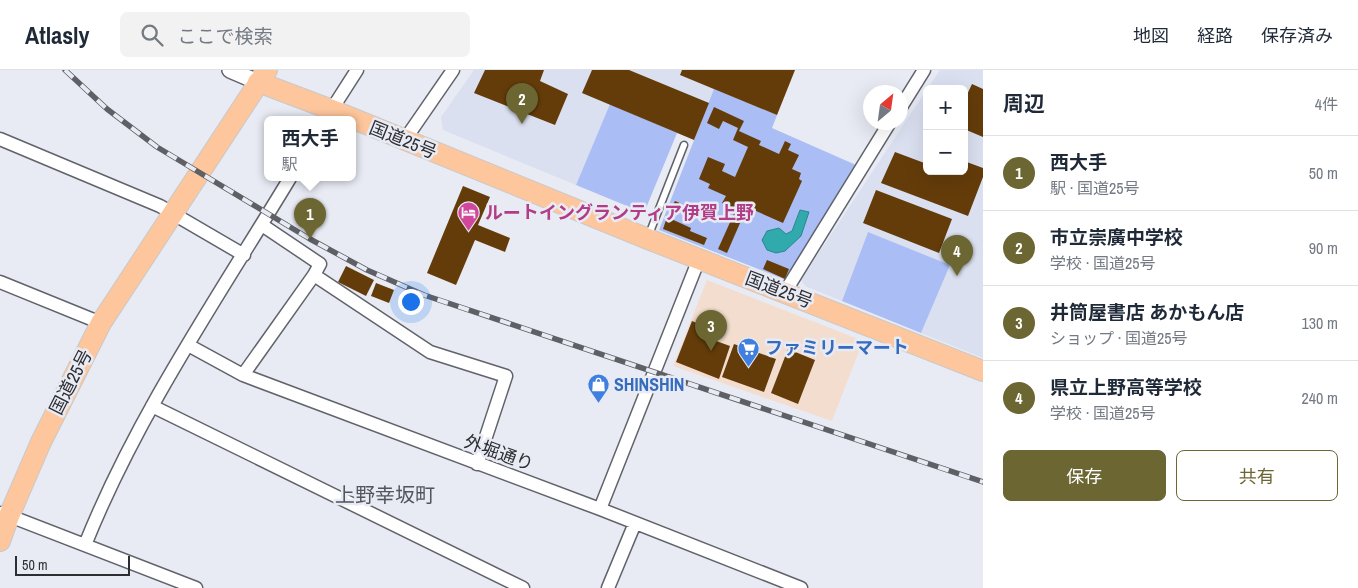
<!DOCTYPE html>
<html lang="ja">
<head>
<meta charset="utf-8">
<style>
  body { margin:0; font-family:"Archivo Narrow","Noto Sans JP",sans-serif; background:#f2f2f3; color:#1f2937 }
  .controls { position:absolute; right:15px; top:15px; display:grid; overflow:hidden; border-radius:8px; box-shadow:0 5px 20px #0002 }
  .controls button { width:45px; height:45px; display:grid; place-items:center; padding:0; border:0; border-bottom:1px solid #e0e1e3; background:#fff; color:#1f2937; font:25px sans-serif }
  .compass { position:absolute; left:863px; top:15px; width:45px; height:45px; border-radius:50%; background:#fff; box-shadow:0 5px 20px #0002; rotate:29deg }
  .scale { position:absolute; left:15px; bottom:12px; width:115px; box-sizing:border-box; padding-left:5px; border:2px solid #2d2e32; border-top:0; font-size:14px; line-height:18px; white-space:nowrap; color:#2d2e32; -webkit-text-stroke:4px #e8ebf4; paint-order:stroke }
  .you { position:absolute; left:410px; top:231px; width:18px; height:18px; margin:-12px; border:4px solid #fff; border-radius:50%; background:#1a73e8; box-shadow:0 0 0 8px #1a73e833 }
  .badge { display:grid; place-items:center; width:32px; height:32px; border-radius:50%; background:#6c6632; color:#fff; font-size:16px; font-weight:700 }
  .pin { position:absolute; translate:-50% -41px; filter:drop-shadow(0 1px 2px #0008) }
  .pin::after { content:''; position:absolute; top:26px; width:18px; height:15px; background:inherit; clip-path:polygon(0 0,100% 0,50% 100%) }
  .popup { position:absolute; left:264px; top:46px; width:92px; height:65px; box-sizing:border-box; display:grid; place-content:center; border-radius:8px; background:#fff; filter:drop-shadow(0 1px 4px #0005); font-size:16px; white-space:nowrap; color:#747a83 }
  .popup b { font-size:19px; color:#1f2937 }
  .popup::after { content:''; position:absolute; left:50%; top:100%; margin-left:-10px; border:10px solid transparent; border-top-color:#fff }
  .list { margin:0; padding:0; list-style:none }
  h2 { display:flex; justify-content:space-between; align-items:center; height:65px; margin:0; padding:0 20px; font-size:21px }
  h2 small { font-size:16px; font-weight:400; color:#747a83 }
  .list li { display:grid; grid-template-columns:32px 1fr auto; gap:15px; align-items:center; box-sizing:border-box; height:75px; padding:0 20px; border-top:1px solid #e0e1e3 }
  .list b { display:block; font-size:19px; white-space:nowrap }
  .list p { margin:0; font-size:16px; white-space:nowrap; color:#747a83 }
  .list em { font-size:16px; font-style:normal; color:#747a83 }
  .actions { display:flex; gap:10px; padding:15px 20px }
  .actions a { flex:1; padding:11px 0; border:1px solid #6c6632; border-radius:8px; text-align:center; font-size:18px; color:#6c6632 }
  .actions .main { background:#6c6632; color:#fff }
  .icon { flex:none; width:28px; height:28px; fill:none; stroke:currentColor; stroke-width:2; stroke-linecap:round; stroke-linejoin:round }
  .map { position:relative; flex:none; width:983px; height:518px; overflow:hidden }
  header { display:flex; align-items:center; gap:30px; box-sizing:border-box; height:70px; padding:0 25px; background:#fff; border-bottom:1px solid #e0e1e3 }
  header strong { font-size:24px }
  nav { display:flex; gap:28px; margin-inline-start:auto; font-size:18px }
  .search { width:350px; height:45px; background:#f2f2f3; display:flex; align-items:center; gap:12px; box-sizing:border-box; padding:0 18px; border-radius:8px; color:#747a83; font-size:19px }
  main { display:flex }
  aside { flex:1; background:#fff }
  .map>svg:first-child { display:block }
  .commercial { fill:#f2ddcf }
  .built { fill:#dae0f0 }
  .green { fill:#aabdf5 }
  .water { fill:#31aaae; stroke:#308589 }
  .building { fill:#643c0a }
  .lines { fill:none; stroke-linecap:round; stroke-linejoin:round }
  .service-casing { stroke:#60636a; stroke-width:9 }
  .minor-casing { stroke:#60636a; stroke-width:15 }
  .tertiary-casing { stroke:#60636a; stroke-width:18 }
  .trunk-casing { stroke:#c8c9ca; stroke-width:22 }
  .service { stroke:#fff; stroke-width:6 }
  .minor { stroke:#fff; stroke-width:12 }
  .tertiary { stroke:#fff; stroke-width:15 }
  .trunk { stroke:#fec69c; stroke-width:20 }
  .rail-casing { stroke:#5e6065; stroke-width:5.5 }
  .rail { stroke:#e8ebf4; stroke-width:4; stroke-dasharray:11; stroke-linecap:butt }
  .labels { text-anchor:middle; stroke-width:5; stroke-linejoin:round; paint-order:stroke }
  .street-label { font-size:18px; fill:#2d2e32; stroke:#e8ebf4 }
  .hotel-label { font-size:18px; font-weight:bold; fill:#b23c85; stroke:#e8ebf4; text-anchor:start }
  .shop-label { font-size:18px; font-weight:bold; fill:#366cbe; stroke:#e8ebf4; text-anchor:start }
  .quarter-label { font-size:20px; fill:#52555c; stroke:#e8ebf4 }
</style>
</head>
<body>
<header>
<strong>Atlasly</strong>
<div class="search"><svg class="icon" aria-label="search" viewBox="0 0 24 24"><circle cx="10" cy="10" r="6"/><path d="M15 15l6 6"/></svg>ここで検索</div>
<nav><a>地図</a><a>経路</a><a>保存済み</a></nav>
</header>
<main>
<div class="map">
<svg width="983" height="518" viewBox="0 0 983 518">
  <rect width="100%" height="100%" fill="#e8ebf4"/>
  <!-- commercial -->
  <path class="commercial" d="M707 210 863 271 832 351 673 296Z"/>
  <!-- built -->
  <path class="built" d="M474 0H795L777 45 694 70 610 34 576 115 443 60 441 47Z
    M940 0H983V288L921 263 950 195 868 162 842 231 805 216 801 210 927 19V101H964V19H927Z"/>
  <!-- green -->
  <path class="green" d="M714 19 777 45 772 58 856 95 786 210 659 160Z
    M610 34 677 63 644 143 576 115Z
    M868 162 950 195 921 263 842 231Z"/>
  <!-- water -->
  <path class="water" d="M800 140 809 142 801 166 785 181 776 183 767 180 762 170 767 161 779 158 786 164 792 161Z"/>
  <!-- building -->
  <path class="building" d="M485 0H544L540 11 568 24 555 55 474 23Z
    M592 0H629L709 33 694 70 582 23Z
    M682 0H795L777 45 680 5Z
    M972 14 983 19V67L964 59V31Z
    M714 37 744 51 739 61 761 71 759 75 779 84 785 71 791 74 788 80 799 85 792 99 801 103 799 109 802 111 783 153 747 137 727 183 718 179 736 139 722 133 726 126 708 118 710 114 699 109 708 87 725 94 722 101 735 107 748 77 733 70 738 58 723 51 719 59 707 53Z
    M895 82 927 94V101H964V91L983 98V107L968 146 881 113Z
    M463 116 490 127 478 155 510 168 505 182 475 170 456 215 427 203Z
    M876 120 952 149 939 183 863 153Z
    M675 131 682 134 675 145 669 142Z
    M667 147 691 158 690 161 707 168 704 175 663 159Z
    M767 190 789 199 785 209 763 199Z
    M346 196 374 210 366 226 338 212Z
    M376 213 394 220 389 233 371 226Z
    M692 251 708 258 705 267 730 276 719 309 676 292Z
    M734 274 776 289 764 322 722 307Z
    M788 279 815 290 798 334 771 323Z"/>
  <g class="lines">
    <defs>
      <path id="service" d="M648 167 684 75"/>
      <path id="minor" d="M901 37 924 0
        M325 50 357 0
        M0 69 160 136 244 185
        M404 71 453 0
        M314 205 430 282 506 306 477 394
        M0 212 101 253
        M785 222 890 52
        M188 275 243 305 600 439 801 518
        M243 305 314 205 320 194 262 155
        M152 336 523 518
        M600 439 699 189
        M2 443 196 518
        M85 475C137 345 218 227 290 108
        M608 518 635 453"/>
      <path id="tertiary" d="M230 0 258 12"/>
      <path id="trunk" d="M258 12 332 40 648 169 983 301
        M0 471 9 446 41 372 101 253 267 0"/>
    </defs>
    <!-- service casing -->
    <use href="#service" class="service-casing"/>
    <!-- minor casing -->
    <use href="#minor" class="minor-casing"/>
    <!-- tertiary casing -->
    <use href="#tertiary" class="tertiary-casing"/>
    <!-- trunk casing -->
    <use href="#trunk" class="trunk-casing"/>
    <!-- service -->
    <use href="#service" class="service"/>
    <!-- minor -->
    <use href="#minor" class="minor"/>
    <!-- tertiary -->
    <use href="#tertiary" class="tertiary"/>
    <!-- trunk -->
    <use href="#trunk" class="trunk"/>
    <defs>
      <path id="rail" d="M65 0 107 39 157 77 310 169 367 200 424 225 983 412"/>
    </defs>
    <!-- rail casing -->
    <use href="#rail" class="rail-casing"/>
    <!-- rail -->
    <use href="#rail" class="rail"/>
  </g>
  <!-- icons -->
  <defs>
    <symbol id="hotel-pin" viewBox="-11 -11 22 30"><path d="M0 17L-7.5 6A9.5 9.5 0 1 1 7.5 6Z" fill="#d1479c" stroke="#e8ebf4"/><path d="M-6-4.5h1.5V1H6V5H4.5V3h-9V5H-6ZM-4 0a1.8 1.8 0 1 1 3.6 0ZM.5 0V-2.5h3Q6-2.5 6 0Z" fill="#fff"/></symbol>
    <symbol id="supermarket-pin" viewBox="-11 -11 22 30"><path d="M0 17L-7.5 6A9.5 9.5 0 1 1 7.5 6Z" fill="#3f7fe0" stroke="#e8ebf4"/><path d="M-6-5.5h2.5l.6 2H6L4.5 2H-2.5L-4.4-4H-6ZM-1.5 3.2a1.3 1.3 0 1 0 .1 0ZM3 3.2a1.3 1.3 0 1 0 .1 0Z" fill="#fff"/></symbol>
    <symbol id="shop-pin" viewBox="-11 -11 22 30"><path d="M0 17L-7.5 6A9.5 9.5 0 1 1 7.5 6Z" fill="#3f7fe0" stroke="#e8ebf4"/><path d="M-5-2.5h2.3a2.7 3.5 0 0 1 5.4 0H5L5.5 6h-11ZM-1.5-2.5h3a1.5 2.3 0 0 0-3 0Z" fill="#fff"/></symbol>
  </defs>
  <g fill-rule="evenodd">
    <use href="#hotel-pin" x="456" y="130" width="25" height="34"/>
    <use href="#supermarket-pin" x="736" y="266" width="25" height="34"/>
    <use href="#shop-pin" x="586" y="302" width="25" height="34"/>
  </g>
  <g class="labels">
    <!-- street labels -->
    <g class="street-label">
      <text transform="translate(403 70) rotate(22)" y="6">国道25号</text>
      <text transform="translate(779 220) rotate(21)" y="6">国道25号</text>
      <text transform="translate(71 312) rotate(-63)" y="6">国道25号</text>
      <text transform="translate(499 383) rotate(20)" y="6">外堀通り</text>
    </g>
    <!-- hotel labels -->
    <g class="hotel-label">
      <text x="485" y="149">ルートイングランティア伊賀上野</text>
    </g>
    <!-- shop labels -->
    <g class="shop-label">
      <text x="765" y="284">ファミリーマート</text>
      <text x="614" y="321">SHINSHIN</text>
    </g>
    <!-- quarter labels -->
    <g class="quarter-label">
      <text x="385" y="432">上野幸坂町</text>
    </g>
  </g>
</svg>
<div class="controls">
<button>+</button>
<button>−</button>
</div>
<svg class="compass" viewBox="-18 -18 36 36"><path d="M0-13l5 13h-10z" fill="#e53935"/><path d="M0 13l5-13h-10z" fill="#747a83"/></svg>
<div class="scale">50 m</div>
<div class="you"></div>
<div class="pin badge" style="left:310px;top:169px">1</div>
<div class="popup"><b>西大手</b>駅</div>
<div class="pin badge" style="left:522px;top:54px">2</div>
<div class="pin badge" style="left:711px;top:281px">3</div>
<div class="pin badge" style="left:957px;top:206px">4</div>
</div>
<aside>
<h2>周辺<small>4件</small></h2>
<ul class="list">
<li><span class="badge">1</span><div><b>西大手</b><p>駅 · 国道25号</p></div><em>50 m</em></li>
<li><span class="badge">2</span><div><b>市立崇廣中学校</b><p>学校 · 国道25号</p></div><em>90 m</em></li>
<li><span class="badge">3</span><div><b>井筒屋書店 あかもん店</b><p>ショップ · 国道25号</p></div><em>130 m</em></li>
<li><span class="badge">4</span><div><b>県立上野高等学校</b><p>学校 · 国道25号</p></div><em>240 m</em></li>
</ul>
<div class="actions"><a class="main">保存</a><a>共有</a></div>
</aside>
</main>
</body>
</html>
